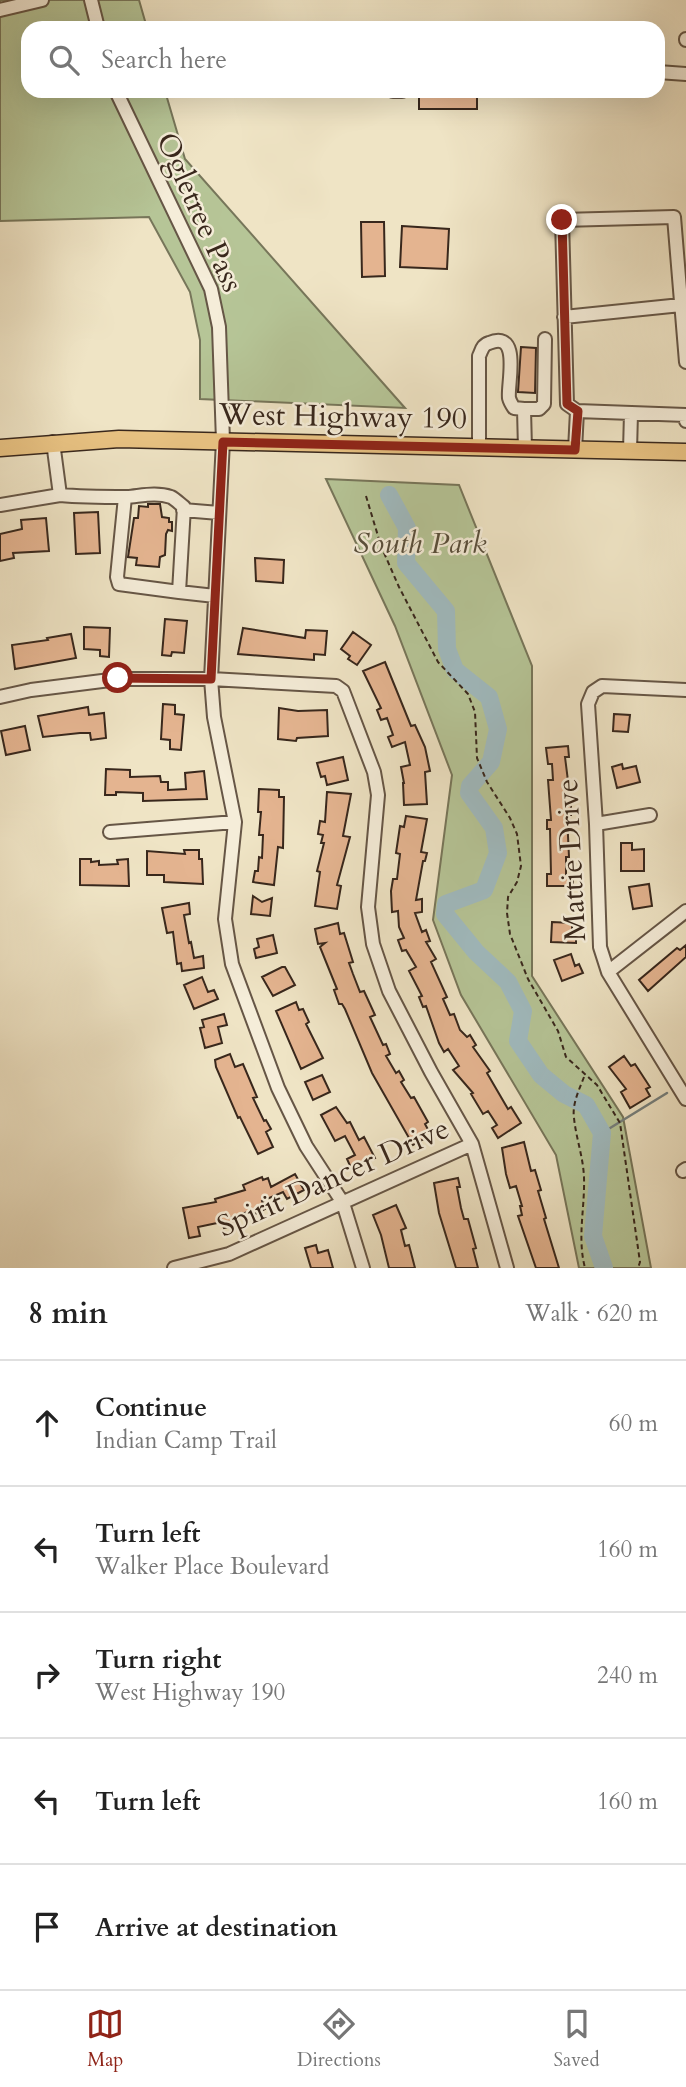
<!DOCTYPE html>
<html lang="en">
<head>
<meta charset="utf-8">
<style>
  body { margin:0; font-family:Cardo,serif; background:#f2f2f2; color:#222 }
  .stop { position:absolute; width:21px; height:21px; margin:-16px; border:5px solid #8f2418; border-radius:50%; background:#fff }
  .stop.end { background:#8f2418; border-color:#fff; box-shadow:0 2px 7px #0008 }
  .list { margin:0; padding:0; list-style:none }
  h2 { display:flex; justify-content:space-between; align-items:center; height:91px; margin:0; padding:0 28px; font-size:30px }
  h2 small { font-size:23px; font-weight:400; color:#767676 }
  .list li { display:grid; grid-template-columns:46px 1fr auto; gap:21px; align-items:center; box-sizing:border-box; height:126px; padding:0 28px; border-top:2px solid #e0e0e0 }
  .list b { display:block; font-size:26px; white-space:nowrap }
  .list p { margin:0; font-size:23px; white-space:nowrap; color:#767676 }
  .list em { font-size:23px; font-style:normal; color:#767676 }
  .icon { flex:none; width:38px; height:38px; fill:none; stroke:currentColor; stroke-width:2; stroke-linecap:round; stroke-linejoin:round }
  .map { position:relative; flex:none; width:686px; height:1268px; overflow:hidden }
  .search { position:absolute; background:#fff; box-shadow:0 7px 28px #0002; left:21px; right:21px; top:21px; height:77px; display:flex; align-items:center; gap:18px; box-sizing:border-box; padding:0 24px; border-radius:21px; color:#767676; font-size:26px }
  .sheet { height:721px; background:#fff }
  nav { display:flex; justify-content:space-around; align-items:center; box-sizing:border-box; height:98px; border-top:2px solid #e0e0e0; background:#fff; font-size:19px; color:#767676 }
  nav a { display:grid; justify-items:center; gap:4px }
  nav .on { color:#8f2418 }
  .map>svg:first-child { display:block }
  .green { fill:#b6c597; stroke:#77765a; stroke-width:2 }
  .lines { fill:none; stroke-linecap:round; stroke-linejoin:round }
  .stream { stroke:#76807e; stroke-width:2.5 }
  .river { stroke:#a0bbc0; stroke-width:18 }
  .building { fill:#e4b490; stroke:#38271c; stroke-width:2 }
  .minor-casing { stroke:#665646; stroke-width:16 }
  .major-casing { stroke:#38271c; stroke-width:19 }
  .path { stroke:#38271c; stroke-width:2; stroke-dasharray:5 3.5; stroke-linecap:butt }
  .minor { stroke:#f5edd9; stroke-width:12 }
  .major { stroke:#e8c282; stroke-width:16 }
  .route { stroke:#8f2418; stroke-width:9 }
  .labels { text-anchor:middle; stroke-width:5; stroke-linejoin:round; paint-order:stroke }
  .street-label { font-size:30px; fill:#38271c; stroke:#f5edd9 }
  .park-label { font-size:30px; font-style:italic; fill:#584e3b; stroke:#f5edd9 }
</style>
</head>
<body>
<div class="map">
<svg width="686" height="1268" viewBox="0 0 686 1268">
  <rect width="100%" height="100%" fill="#efe4c5"/>
  <filter id="stains"><feTurbulence type="fractalNoise" baseFrequency=".00286" numOctaves="4"/><feColorMatrix values="0 0 0 0 .2 0 0 0 0 .09 0 0 0 0 .02 0 0 0 .5 -.17"/></filter>
  <radialGradient id="worn" r=".72"><stop offset=".6" stop-color="#630" stop-opacity="0"/><stop offset="1" stop-color="#630" stop-opacity=".3"/></radialGradient>
  <!-- green -->
  <path class="green" d="M0 0H139L147 28H28V91H165L185 159 405 408 200 399V340L190 292 149 217 0 221Z
    M326 479 459 485 532 666V976L623 1117 651 1268H579L556 1155 461 995 433 920 452 775 395 626Z"/>
  <g class="lines">
    <!-- stream -->
    <path class="stream" d="M602 1133 667 1093"/>
    <!-- river -->
    <path class="river" d="M389 495 407 528 406 563 446 611 447 649 455 670 489 697 498 729 491 762 470 786 469 793 494 828 498 853 484 890 446 904 445 914 476 952 508 982 523 1011 518 1041 541 1075 564 1094 586 1105 602 1133 593 1236 604 1268"/>
  </g>
  <!-- building -->
  <path class="building" d="M419 91H477V109H419Z
    M361 222H384L385 276 362 277Z
    M402 226 449 229 447 269 400 267Z
    M521 347 536 348 535 393 518 392Z
    M148 504H160L162 517 169 518V522H172V531L168 530 166 534 165 555 160 557 159 567 136 565 137 558 128 557 134 518H138L139 506 148 507Z
    M98 512 100 553 76 554 74 513Z
    M46 518 49 551 13 553 14 558 0 561V534L22 529 21 520Z
    M255 558 284 560 283 583 256 581Z
    M165 619 187 621 184 653 172 652 171 656 162 655Z
    M84 627 110 628 109 657 100 656V650L84 649Z
    M243 628 305 638 306 630 327 631 325 655 314 654V660L238 654Z
    M353 632 371 645 357 665 348 659 350 656 341 649Z
    M71 634 76 658 15 669 12 645 48 640 47 638Z
    M385 662 411 726 415 725 425 747 430 771 425 772 427 804 404 805 403 783H404L401 767 410 765 405 742 392 747 388 737 393 735 387 718 381 720 377 710 381 708 363 671Z
    M163 704 175 705V714L184 715 181 750 170 749V740L161 739Z
    M88 707 89 715 104 713 106 738 91 740 90 733H80L43 737 38 716Z
    M279 708 298 711 327 710 328 736 297 738 296 741 278 739Z
    M614 714 630 715 628 732 613 731Z
    M25 726 30 750 6 755 1 731Z
    M568 746 569 757H565L569 789H565L566 806H571V815H567L569 857H566V875H573V886H547V874H551L550 829H547V820H551L548 780H553L552 764H548L546 748Z
    M343 757 348 780 327 785 325 776 321 777 317 763Z
    M622 764 623 769 636 766 640 782 617 788 612 767Z
    M106 769 130 770V777L160 776 161 782H168V790L186 789 185 773 204 771 207 799 143 801V793L116 792V795H105Z
    M259 789 279 790V797H284L283 848 278 847 274 885 253 882 255 871H258L259 857 262 858 263 835H259L261 812H258Z
    M327 792 351 794 343 836 350 837 337 885 341 886 337 909 315 906 320 872 317 871 324 843H321L323 835 318 834 320 821 325 822Z
    M406 816 427 819 421 852 427 853 425 861H423L416 900 422 899V912L415 913 422 932 426 930 430 941 426 942 436 959 431 962 447 997 443 999 450 1015 454 1014 460 1030 467 1037 470 1035 476 1045 473 1047 490 1071 487 1073 508 1109 511 1107 521 1123 498 1138 492 1128 497 1125 488 1111 483 1114 471 1094 473 1093 453 1070 459 1066 448 1049 444 1052 439 1043 426 1006 423 1007 419 997 422 996 409 971 416 967 406 950 402 951 398 940 404 938 399 927 398 911 392 912 391 891 393 879H397L400 854 396 853 400 826 404 827Z
    M621 843H632V850L644 849V871H621Z
    M184 850H199V859H202L203 884 164 882V875H147V851L185 854Z
    M80 859H91V862L99 861V865L118 864 117 860 128 859 129 886 80 885Z
    M649 884 652 906 633 909 629 887Z
    M253 896 262 902 272 898 270 916 251 914Z
    M189 903 190 914 184 915 189 943 191 942 194 958 203 956 204 968 182 971 181 963 177 964 173 932 167 933 162 908Z
    M552 922 572 923V932H576V943L551 942Z
    M338 923 340 934 344 933 353 962 349 963 353 974 360 992 364 991 375 1015 370 1017 383 1045 386 1044 390 1054 386 1056 396 1073 399 1071 404 1080 401 1082 411 1098 414 1097 428 1122 425 1124 431 1135 413 1145 372 1073 345 1009 342 1004H339L334 990 337 989 320 947 325 943 318 944 315 929Z
    M273 935 277 953 256 958 254 949 259 947 257 939Z
    M686 945V957L648 991 639 980 677 948 680 950Z
    M571 954 575 966 579 964 583 973 562 981 554 960Z
    M282 967H285L295 985 273 996 262 977Z
    M202 977 208 992 214 990 218 999 194 1009 184 985Z
    M296 1002 299 1010 303 1009 309 1022 306 1024 323 1058 301 1069 276 1011Z
    M224 1014 227 1025 218 1027 222 1043 205 1048 200 1028 204 1027 202 1020Z
    M230 1054 235 1067 243 1064 257 1097 253 1098 264 1121 266 1120 271 1129 266 1132 273 1147 258 1154 240 1117 238 1118 216 1067 215 1060Z
    M624 1056 631 1066 635 1064 650 1087 646 1089 650 1096 630 1108 621 1092 626 1089 609 1067Z
    M322 1075 330 1092 313 1100 305 1082Z
    M336 1107 347 1123 350 1122 359 1140 364 1137 375 1158 352 1170 347 1159 355 1155 345 1136 335 1141 321 1115Z
    M524 1142 531 1171 535 1170 541 1190 538 1191 546 1218 544 1219 559 1268H536L518 1216 522 1215 520 1206H522L516 1186 510 1188 506 1174 502 1148Z
    M295 1174 304 1190 287 1199 283 1192 262 1201 265 1209 255 1214 254 1210 232 1217 235 1225 224 1228 222 1222 198 1227 200 1236 189 1238 183 1208 216 1202 215 1199 245 1190 243 1185 262 1177 263 1180 268 1178 271 1187Z
    M458 1178 460 1187H457L461 1208 464 1219H468L476 1248 473 1249 478 1268H456L439 1213 434 1183Z
    M396 1205 406 1228 401 1230 405 1246 409 1245 415 1268H389L381 1235 373 1215Z
    M316 1245 318 1253 328 1250 333 1268H311L305 1248Z"/>
  <g class="lines">
    <defs>
      <path id="minor" d="M91 0 98 28
        M0 10 42 0
        M686 39V40
        M658 72 686 74
        M116 91 211 289 219 327 223 441 211 679 214 717 235 822 225 919 232 964 278 1088 306 1146 343 1203 363 1268
        M393 91H402
        M564 317 681 305
        M577 411 567 404 562 220 674 217 686 362
        M479 447V356C482 350 482 345 489 343 522 329 507 385 509 398 510 402 512 405 514 408L524 409
        M525 449 524 409H539L544 404 545 339
        M575 450 577 411 686 415V421
        M630 451 631 413
        M60 495C82 497 105 497 127 497 141 496 156 492 171 497 175 499 180 504 184 507L179 592 119 584 117 577 125 497
        M0 505 60 495 53 442
        M183 510 219 513
        M179 592 215 596
        M686 690 602 686 593 692 588 704 596 824 600 947 608 972 686 1099
        M0 697 31 690 118 679H211L336 686 343 691 374 772 378 795 368 907 373 944 389 991 431 1072 472 1144 507 1268
        M596 824 650 815
        M110 832 235 822
        M608 972 686 911
        M683 1171 686 1169
        M174 1268 229 1254 472 1144"/>
      <path id="major" d="M0 448 119 439 686 452"/>
    </defs>
    <!-- minor casing -->
    <use href="#minor" class="minor-casing"/>
    <!-- major casing -->
    <use href="#major" class="major-casing"/>
    <!-- path -->
    <path class="path" d="M366 496 381 546 399 587 438 662 468 694 475 712 477 758 487 782 510 818 517 834 521 866 517 882 508 897 507 913 510 934 528 979 558 1031 566 1057 597 1085 620 1123 640 1262 638 1268
      M584 1077C579 1090 572 1104 574 1118 576 1138 583 1156 584 1177 585 1209 577 1237 585 1268"/>
    <!-- minor -->
    <use href="#minor" class="minor"/>
    <!-- major -->
    <use href="#major" class="major"/>
  </g>
  <g class="lines">
    <!-- route -->
    <path class="route" d="M118 678 211 679 223 442 575 450 578 411 567 404 562 220"/>
  </g>
  <g class="labels">
    <!-- street labels -->
    <g class="street-label">
      <text transform="translate(200 212) rotate(66)" y="10">Ogletree Pass</text>
      <text transform="translate(343 416) rotate(1)" y="10">West Highway 190</text>
      <text transform="translate(571 860) rotate(-93)" y="10">Mattie Drive</text>
      <text transform="translate(333 1177) rotate(-24)" y="10">Spirit Dancer Drive</text>
    </g>
    <!-- park labels -->
    <g class="park-label">
      <text x="420" y="553">South Park</text>
    </g>
  </g>
  <rect width="100%" height="100%" filter="url(#stains)"/>
  <rect width="100%" height="100%" fill="url(#worn)"/>
</svg>
<div class="stop" style="left:118px;top:678px"></div>
<div class="stop end" style="left:562px;top:220px"></div>
<div class="search"><svg class="icon" aria-label="search" viewBox="0 0 24 24"><circle cx="10" cy="10" r="6"/><path d="M15 15l6 6"/></svg>Search here</div>
</div>
<section class="sheet">
<h2>8 min<small>Walk · 620 m</small></h2>
<ul class="list">
<li><svg class="icon" aria-label="ahead" viewBox="0 0 24 24"><path d="M12 20V5M6 11l6-6 6 6"/></svg><div><b>Continue</b><p>Indian Camp Trail</p></div><em>60 m</em></li>
<li><svg class="icon" aria-label="left" viewBox="0 0 24 24"><path d="M17 20v-9H6M10 6l-5 5 5 5"/></svg><div><b>Turn left</b><p>Walker Place Boulevard</p></div><em>160 m</em></li>
<li><svg class="icon" aria-label="right" viewBox="0 0 24 24"><path d="M7 20v-9h11M14 6l5 5-5 5"/></svg><div><b>Turn right</b><p>West Highway 190</p></div><em>240 m</em></li>
<li><svg class="icon" aria-label="left" viewBox="0 0 24 24"><path d="M17 20v-9H6M10 6l-5 5 5 5"/></svg><div><b>Turn left</b></div><em>160 m</em></li>
<li><svg class="icon" aria-label="arrive" viewBox="0 0 24 24"><path d="M6 21V4h12l-3 4 3 4H6"/></svg><div><b>Arrive at destination</b></div></li>
</ul>
</section>
<nav>
<a class="on"><svg class="icon" aria-label="map" viewBox="0 0 24 24"><path d="M3 6l6-2 6 2 6-2v14l-6 2-6-2-6 2zM9 4v14M15 6v14"/></svg>Map</a>
<a><svg class="icon" aria-label="directions" viewBox="0 0 24 24"><path d="M12 3l9 9-9 9-9-9zM9 14v-3h6M13 9l2 2-2 2"/></svg>Directions</a>
<a><svg class="icon" aria-label="saved" viewBox="0 0 24 24"><path d="M7 4h10v16l-5-4-5 4z"/></svg>Saved</a>
</nav>
</body>
</html>
